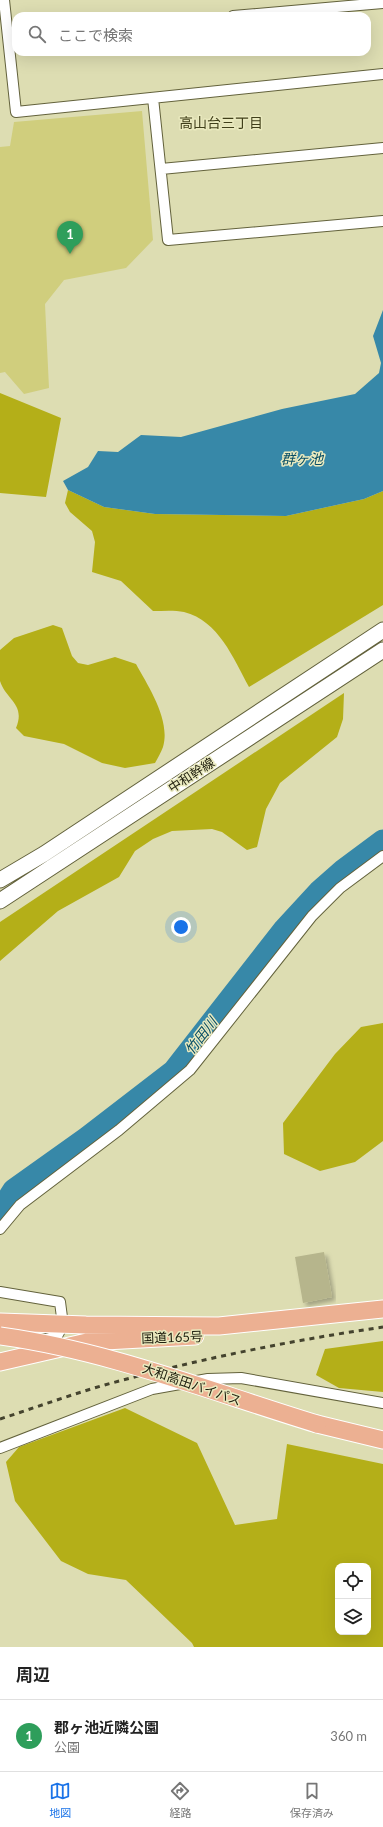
<!DOCTYPE html>
<html lang="ja">
<head>
<meta charset="utf-8">
<style>
  body { margin:0; font-family:Lato,"Noto Sans JP",sans-serif; background:#f6f6f6; color:#222 }
  .controls { position:absolute; right:12px; bottom:12px; display:grid; overflow:hidden; border-radius:8px; box-shadow:0 4px 16px #0002 }
  .controls button { width:36px; height:36px; display:grid; place-items:center; padding:0; border:0; border-bottom:1px solid #e0e0e0; background:#fff; color:#222; font:20px sans-serif }
  .you { position:absolute; left:181px; top:927px; width:14px; height:14px; margin:-10px; border:3px solid #fff; border-radius:50%; background:#1a73e8; box-shadow:0 0 0 6px #1a73e833 }
  .badge { display:grid; place-items:center; width:26px; height:26px; border-radius:50%; background:#1a73e8; color:#fff; font-size:13px; font-weight:700 }
  .pin { position:absolute; translate:-50% -33px; filter:drop-shadow(0 1px 2px #0008) }
  .pin::after { content:''; position:absolute; top:21px; width:14px; height:12px; background:inherit; clip-path:polygon(0 0,100% 0,50% 100%) }
  .list { margin:0; padding:0; list-style:none }
  h2 { display:flex; justify-content:space-between; align-items:center; height:52px; margin:0; padding:0 16px; font-size:17px }
  h2 small { font-size:13px; font-weight:400; color:#767676 }
  .list li { display:grid; grid-template-columns:26px 1fr auto; gap:12px; align-items:center; box-sizing:border-box; height:72px; padding:0 16px; border-top:1px solid #e0e0e0 }
  .list b { display:block; font-size:15px; white-space:nowrap }
  .list p { margin:0; font-size:13px; white-space:nowrap; color:#767676 }
  .list em { font-size:13px; font-style:normal; color:#767676 }
  .icon { flex:none; width:22px; height:22px; fill:none; stroke:currentColor; stroke-width:2; stroke-linecap:round; stroke-linejoin:round }
  .map { position:relative; flex:none; width:383px; height:1647px; overflow:hidden }
  .search { position:absolute; background:#fff; box-shadow:0 4px 16px #0002; left:12px; right:12px; top:12px; height:44px; display:flex; align-items:center; gap:10px; box-sizing:border-box; padding:0 14px; border-radius:12px; color:#767676; font-size:15px }
  .sheet { height:124px; background:#fff }
  nav { display:flex; justify-content:space-around; align-items:center; box-sizing:border-box; height:56px; border-top:1px solid #e0e0e0; background:#fff; font-size:11px; color:#767676 }
  nav a { display:grid; justify-items:center; gap:2px }
  nav .on { color:#1a73e8 }
  .map>svg:first-child { display:block }
  .green { fill:#d0ce7d }
  .forest { fill:#b4af18; fill-rule:evenodd }
  .water { fill:#3788a8 }
  .lines { fill:none; stroke-linecap:round; stroke-linejoin:round }
  .river { stroke:#3788a8; stroke-width:23 }
  .building { fill:#b6b58c; filter:url(#shadow) }
  .minor-casing { stroke:#63623c; stroke-width:12 }
  .secondary-casing { stroke:#63623c; stroke-width:17 }
  .trunk-casing { stroke:#fff; stroke-width:19 }
  .minor { stroke:#fff; stroke-width:10 }
  .secondary { stroke:#fff; stroke-width:15 }
  .trunk { stroke:#ecb092; stroke-width:17 }
  .rail { stroke:#44432e; stroke-width:3; stroke-dasharray:5 5; stroke-linecap:butt }
  .trunk-bridge-casing { stroke:#fff; stroke-width:19; stroke-linecap:butt }
  .trunk-bridge { stroke:#ecb092; stroke-width:17 }
  .labels { text-anchor:middle; stroke-width:3; stroke-linejoin:round; paint-order:stroke }
  .street-label { font-size:13px; fill:#1f1e0e; stroke:#eaeabf }
  .neighbourhood-label { font-size:14px; fill:#403f1a; stroke:#eaeabf }
  .water-label { font-size:14px; font-style:italic; fill:#074d64; stroke:#eaeabf }
</style>
</head>
<body>
<div class="map">
<svg width="383" height="1647" viewBox="0 0 383 1647">
  <defs>
    <filter id="shadow"><feDropShadow dx="3.5" dy="3.5" stdDeviation="2" flood-color="#0004"/></filter>
  </defs>
  <rect width="100%" height="100%" fill="#ddddb2"/>
  <!-- green -->
  <path class="green" d="M142 111 153 240 126 268 64 280 45 304 49 388 24 394 5 372 0 373V147L10 146 14 122Z"/>
  <!-- forest -->
  <path class="forest" d="M0 393 61 418 46 497 0 493Z
    M68 490 104 507 155 514 286 516 364 499 383 491V605L249 687C233 658 219 621 184 612 175 610 163 611 153 611L121 581 92 572 95 542 92 531 70 512 65 503Z
    M53 625 62 628 72 656 78 663 88 665 115 657 136 664C148 686 171 720 163 747 161 752 158 758 155 763L125 768 102 763 64 744 24 736 16 728C26 704 6 700 0 681 0 672 0 659 0 650L14 638Z
    M344 693 343 719 337 737 280 783 266 809 257 847 247 850 222 832 212 829 172 831 153 839 135 851 119 877 58 911 0 961V922Z
    M383 1023V1141L355 1162 320 1171 284 1154 283 1123 335 1054 361 1027Z
    M383 1341V1392L339 1388 316 1375 325 1349Z
    M125 1408 197 1443 235 1525 277 1519 287 1444 383 1464V1647H194L192 1643 126 1580 88 1574 61 1561 15 1501 6 1462 19 1447ZM338 1566H368V1632H338Z"/>
  <!-- water -->
  <path class="water" d="M383 310V491L364 499 286 516 155 514 104 507 68 490 63 481 88 467 98 451 118 452 141 435 181 437 282 409 355 394 379 373 381 363 373 336Z"/>
  <g class="lines">
    <!-- river -->
    <path class="river" d="M0 1212 14 1190 87 1138 174 1071 284 930 319 892 344 870 383 841"/>
  </g>
  <!-- building -->
  <path class="building" d="M324 1252 332 1297 303 1303 295 1257Z"/>
  <g class="lines">
    <defs>
      <path id="minor" d="M4 0 16 112 383 74
        M233 16 383 3
        M153 98 168 240 383 221
        M161 169 383 148
        M0 1229 20 1205 119 1130 190 1070 312 916 340 888 383 856
        M0 1292 60 1302 63 1325 57 1336 42 1340
        M0 1448 152 1389 208 1379 241 1378 383 1403"/>
      <path id="secondary" d="M0 880 44 854 383 630
        M0 901 383 650"/>
      <path id="trunk" d="M0 1322 86 1325 219 1326 383 1309
        M0 1362 87 1342 195 1336
        M317 1424 383 1440"/>
    </defs>
    <!-- minor casing -->
    <use href="#minor" class="minor-casing"/>
    <!-- secondary casing -->
    <use href="#secondary" class="secondary-casing"/>
    <!-- trunk casing -->
    <use href="#trunk" class="trunk-casing"/>
    <!-- minor -->
    <use href="#minor" class="minor"/>
    <!-- secondary -->
    <use href="#secondary" class="secondary"/>
    <!-- trunk -->
    <use href="#trunk" class="trunk"/>
    <!-- rail -->
    <path class="rail" d="M0 1419C34 1408 67 1396 101 1386 194 1360 288 1341 383 1327"/>
    <defs>
      <path id="trunk-bridge" d="M0 1336C109 1351 212 1392 317 1424"/>
    </defs>
    <!-- trunk-bridge casing -->
    <use href="#trunk-bridge" class="trunk-bridge-casing"/>
    <!-- trunk-bridge -->
    <use href="#trunk-bridge" class="trunk-bridge"/>
  </g>
  <g class="labels">
    <!-- street labels -->
    <g class="street-label">
      <text transform="translate(191 775) rotate(-33)" y="5">中和幹線</text>
      <text transform="translate(172 1337) rotate(-2)" y="5">国道165号</text>
      <text transform="translate(192 1384) rotate(19)" y="5">大和高田バイパス</text>
    </g>
    <!-- neighbourhood labels -->
    <g class="neighbourhood-label">
      <text x="221" y="128">高山台三丁目</text>
    </g>
    <!-- water labels -->
    <g class="water-label">
      <text x="302" y="464">群ヶ池</text>
      <text transform="translate(201 1036) rotate(-52)" y="5">竹田川</text>
    </g>
  </g>
</svg>
<div class="controls">
<button><svg class="icon" aria-label="locate" viewBox="0 0 24 24"><circle cx="12" cy="12" r="6"/><path d="M12 2v4M12 18v4M2 12h4M18 12h4"/></svg></button>
<button><svg class="icon" aria-label="layers" viewBox="0 0 24 24"><path d="M12 4l9 5-9 5-9-5zM3 14l9 5 9-5"/></svg></button>
</div>
<div class="you"></div>
<div class="pin badge" style="left:70px;top:254px;background:#2e9e5b">1</div>
<div class="search"><svg class="icon" aria-label="search" viewBox="0 0 24 24"><circle cx="10" cy="10" r="6"/><path d="M15 15l6 6"/></svg>ここで検索</div>
</div>
<section class="sheet">
<h2>周辺<small></small></h2>
<ul class="list">
<li><span class="badge" style="background:#2e9e5b">1</span><div><b>郡ヶ池近隣公園</b><p>公園</p></div><em>360 m</em></li>
</ul>
</section>
<nav>
<a class="on"><svg class="icon" aria-label="map" viewBox="0 0 24 24"><path d="M3 6l6-2 6 2 6-2v14l-6 2-6-2-6 2zM9 4v14M15 6v14"/></svg>地図</a>
<a><svg class="icon" aria-label="directions" viewBox="0 0 24 24"><path d="M12 3l9 9-9 9-9-9zM9 14v-3h6M13 9l2 2-2 2"/></svg>経路</a>
<a><svg class="icon" aria-label="saved" viewBox="0 0 24 24"><path d="M7 4h10v16l-5-4-5 4z"/></svg>保存済み</a>
</nav>
</body>
</html>
